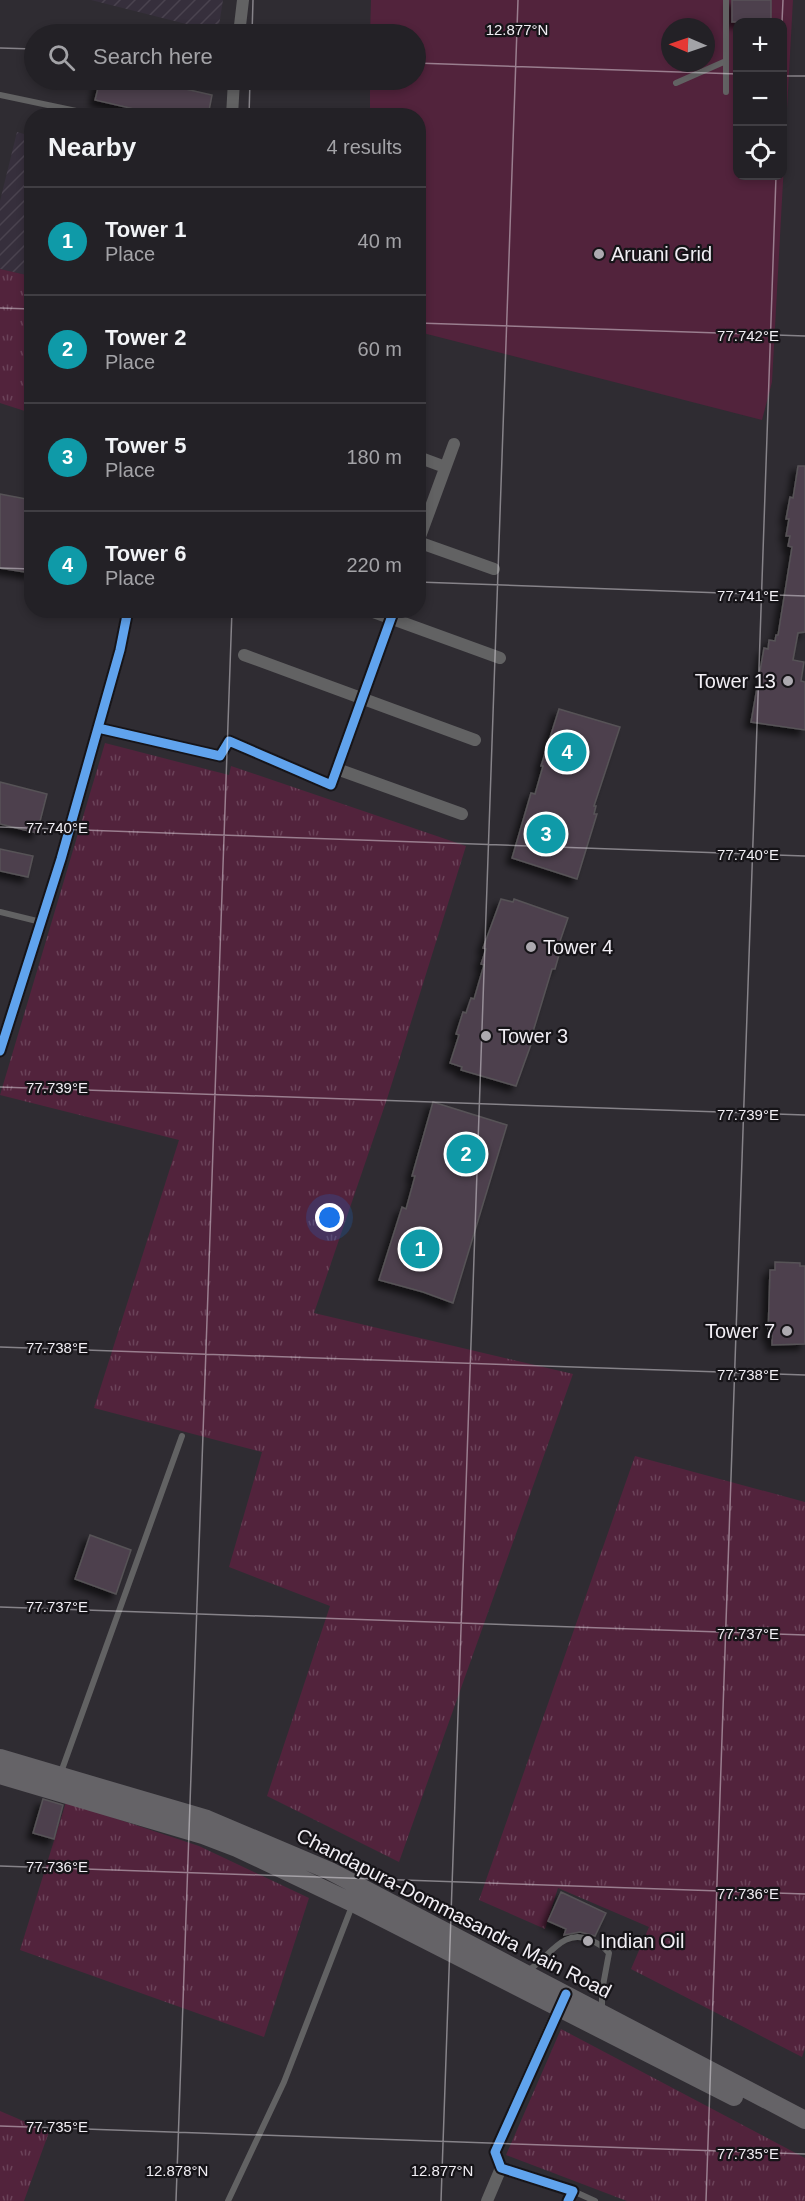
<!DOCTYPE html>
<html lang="en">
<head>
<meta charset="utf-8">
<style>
  body { margin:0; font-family:Helvetica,sans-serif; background:#2b292e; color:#f1f3f6 }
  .controls { position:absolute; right:18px; top:18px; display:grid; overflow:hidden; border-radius:12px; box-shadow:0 3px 9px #0003 }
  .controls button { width:54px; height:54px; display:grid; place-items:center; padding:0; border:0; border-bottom:2px solid #403e43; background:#232126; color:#f1f3f6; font:30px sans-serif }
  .compass { position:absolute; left:661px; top:18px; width:54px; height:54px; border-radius:50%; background:#232126; box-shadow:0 3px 9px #0003; rotate:272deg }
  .you { position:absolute; left:330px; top:1218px; width:21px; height:21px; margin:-15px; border:4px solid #fff; border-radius:50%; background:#1a73e8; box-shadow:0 0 0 9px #1a73e833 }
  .badge { display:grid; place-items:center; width:39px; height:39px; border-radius:50%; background:#adaab0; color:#fff; font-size:20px; font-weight:700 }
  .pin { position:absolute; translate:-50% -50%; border:3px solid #fff; box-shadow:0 2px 6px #0006 }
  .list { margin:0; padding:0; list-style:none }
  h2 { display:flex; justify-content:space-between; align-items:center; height:78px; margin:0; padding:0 24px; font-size:26px }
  h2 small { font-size:20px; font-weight:400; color:#a3a3a7 }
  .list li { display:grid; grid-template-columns:39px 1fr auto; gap:18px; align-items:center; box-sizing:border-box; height:108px; padding:0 24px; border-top:2px solid #403e43 }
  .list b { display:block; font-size:22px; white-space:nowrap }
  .list p { margin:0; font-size:20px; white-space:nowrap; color:#a3a3a7 }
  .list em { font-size:20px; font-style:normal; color:#a3a3a7 }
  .icon { flex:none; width:33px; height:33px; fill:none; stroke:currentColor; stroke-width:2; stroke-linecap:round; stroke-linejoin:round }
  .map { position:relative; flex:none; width:805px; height:2201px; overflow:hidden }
  .search { position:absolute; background:#232126; box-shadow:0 3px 9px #0003; left:24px; top:24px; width:402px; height:66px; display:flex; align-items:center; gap:15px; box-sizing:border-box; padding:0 21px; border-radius:33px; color:#a3a3a7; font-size:22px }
  .panel { position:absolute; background:#232126; box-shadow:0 3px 9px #0003; left:24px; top:108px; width:402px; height:510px; border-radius:24px }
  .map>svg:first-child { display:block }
  .industrial { fill:url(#industrial-furrows) }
  .grass { fill:url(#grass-tufts) }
  .green { fill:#52233c; fill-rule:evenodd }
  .building { fill:#4d414e; stroke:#575357; stroke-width:1.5; filter:url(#shadow) }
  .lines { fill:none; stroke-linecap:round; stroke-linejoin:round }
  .service { stroke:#626263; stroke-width:6 }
  .minor { stroke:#626263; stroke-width:12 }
  .secondary { stroke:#656367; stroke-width:18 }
  .cycleway-casing { stroke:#161418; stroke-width:13 }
  .cycleway { stroke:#60a3ed; stroke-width:9 }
  .ticks { fill:none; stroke:#f1eef4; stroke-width:1.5; stroke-opacity:0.45 }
  .poi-dot { fill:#adaab0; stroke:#161418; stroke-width:2 }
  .labels { text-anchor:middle; stroke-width:4.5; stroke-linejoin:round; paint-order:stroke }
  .poi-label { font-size:20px; fill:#f1eef4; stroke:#161418; text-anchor:start }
  .street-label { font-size:20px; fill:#f1eef4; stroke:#161418 }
  .ticks-label { font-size:15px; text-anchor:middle; fill:#f1eef4; stroke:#161418; stroke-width:4.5; stroke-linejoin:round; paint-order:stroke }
</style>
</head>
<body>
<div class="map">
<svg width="805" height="2201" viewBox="0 0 805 2201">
  <defs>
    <pattern id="industrial-furrows" width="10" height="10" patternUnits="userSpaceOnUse" patternTransform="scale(1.5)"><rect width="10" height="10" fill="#362f3c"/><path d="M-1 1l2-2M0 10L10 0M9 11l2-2" fill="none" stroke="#4a434f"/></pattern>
    <pattern id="grass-tufts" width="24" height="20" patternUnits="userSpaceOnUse" patternTransform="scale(1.5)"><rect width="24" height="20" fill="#52233c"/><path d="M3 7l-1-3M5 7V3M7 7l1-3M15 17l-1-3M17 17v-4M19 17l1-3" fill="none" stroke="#6b4359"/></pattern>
    <filter id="shadow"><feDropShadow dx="-5.5" dy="5.5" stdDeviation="3" flood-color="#0009"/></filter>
  </defs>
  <rect width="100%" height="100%" fill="#2f2c32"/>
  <!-- industrial -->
  <path class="industrial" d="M91 0H223L218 32Z
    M17 132 31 136V276L0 269V201Z"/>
  <!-- grass -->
  <path class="grass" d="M0 269 31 276V413L0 403Z
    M105 743 229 775 231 766 466 846 387 1099 314 1313 573 1374 399 1862 267 1796 330 1606 229 1567 262 1452 94 1408 179 1140 0 1095Z
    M635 1456 805 1502V2048L802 2057 631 1969 649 1927 558 1888 545 1929 479 1900Z
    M66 1802 199 1846 309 1898 264 2037 20 1950Z
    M561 2029 805 2158V2201H627L506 2155Z
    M0 2111 49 2132 24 2201H0Z"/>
  <!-- green -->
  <path class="green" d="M371 0H793L772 382 762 420 419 332 418 116 370 115V80H416V34H370ZM738 22H782V176H738ZM670 27H706V63H670Z"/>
  <!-- building -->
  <path class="building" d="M732 0H771V22H732Z
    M100 80H146L212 95 208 116H164L95 100Z
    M798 466H805V632L798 633 793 660 804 662 801 681 805 682V730L751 722 764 648 768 649 769 640 775 641 776 635H778L792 547 788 546 790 536H786L789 519H786L790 497 793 498Z
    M0 494 32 500V573L0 568Z
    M559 709 620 727 594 806H596L594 814H597L577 879 512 858 531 793 535 794 543 766H541Z
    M0 782 47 794 37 833 0 824Z
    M0 849 33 856 28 877 0 871Z
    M501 899 513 902 514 899 568 918 558 947 561 948 555 969H552L532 1035 534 1036 516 1086 461 1070 462 1067 450 1063 459 1035 456 1034 463 1012 466 1013 471 998 474 999 481 975 484 965 481 964 486 949 483 948Z
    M433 1102 507 1125 453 1303 423 1292 379 1280 402 1207 406 1209 415 1176H412Z
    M775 1262 800 1263V1266H805V1344L772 1345V1336H768L770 1270H775Z
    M90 1535 131 1550 116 1594 75 1579Z
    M43 1799 63 1805 54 1839 33 1833Z
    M561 1892 606 1913 595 1936 580 1932 564 1935 566 1929 548 1921Z"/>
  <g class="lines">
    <!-- service -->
    <path class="service" d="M726 0V92
      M676 83 726 61
      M0 95 100 116
      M0 912 41 922
      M60 1775 182 1436
      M527 1971C548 1960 562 1927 590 1940 598 1943 603 1946 609 1953L602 1991V2010
      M573 2191 595 2201
      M228 2201 284 2082 352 1906"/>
    <!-- minor -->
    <path class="minor" d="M239 34 243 0
      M232 116 234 80
      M454 444 418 542 494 569
      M418 457 445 467
      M368 610 500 658
      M244 655 475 740
      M98 728 220 756 229 741 331 785 394 610
      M337 769 462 814
      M0 1051 61 859 120 650 128 610
      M561 2004 495 2152 501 2168 573 2191 568 2201
      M487 2201 501 2168"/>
    <!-- secondary -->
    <path class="secondary" d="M0 1758 207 1819 330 1871 805 2120
      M0 1775 203 1835 237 1848 353 1903 734 2097"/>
    <defs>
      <path id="cycleway" d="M98 728 220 756 229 741 331 785 394 610
        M0 1051 61 859 120 650 128 610
        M566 1994 495 2152 501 2168 573 2191 568 2201"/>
    </defs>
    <!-- cycleway casing -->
    <use href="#cycleway" class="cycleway-casing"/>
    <!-- cycleway -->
    <use href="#cycleway" class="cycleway"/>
  </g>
  <!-- ticks -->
  <path class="ticks" d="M782 22 783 0M252 34 253 0M0 48 34 49M416 63 738 74M782 76H805M249 116 250 80M0 308 32 309M418 323 805 336M0 568 32 569M418 582 805 596M0 827 805 856M0 1087 805 1115M0 1347 805 1375M0 1607 805 1635M0 1866 805 1894M0 2126 805 2154M176 2201 232 610M441 2201 518 0M706 2201 776 176"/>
  <!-- markers -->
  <g class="poi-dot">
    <circle cx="599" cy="254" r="6"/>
    <circle cx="788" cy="681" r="6"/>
    <circle cx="531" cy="947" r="6"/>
    <circle cx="486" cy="1036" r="6"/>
    <circle cx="787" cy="1331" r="6"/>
    <circle cx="588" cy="1941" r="6"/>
  </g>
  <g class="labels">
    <!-- poi labels -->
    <g class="poi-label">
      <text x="611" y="261">Aruani Grid</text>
      <text x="776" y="688" text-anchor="end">Tower 13</text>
      <text x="543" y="954">Tower 4</text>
      <text x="498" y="1043">Tower 3</text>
      <text x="775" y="1338" text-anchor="end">Tower 7</text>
      <text x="600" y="1948">Indian Oil</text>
    </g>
    <!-- street labels -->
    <g class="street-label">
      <text transform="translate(454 1913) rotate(27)" y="7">Chandapura-Dommasandra Main Road</text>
    </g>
  </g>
  <g class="ticks-label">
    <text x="517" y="35">12.877°N</text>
    <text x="748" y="341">77.742°E</text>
    <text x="748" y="601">77.741°E</text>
    <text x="57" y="833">77.740°E</text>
    <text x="748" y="860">77.740°E</text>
    <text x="57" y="1093">77.739°E</text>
    <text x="748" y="1120">77.739°E</text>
    <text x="57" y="1353">77.738°E</text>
    <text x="748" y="1380">77.738°E</text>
    <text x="57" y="1612">77.737°E</text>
    <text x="748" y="1639">77.737°E</text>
    <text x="57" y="1872">77.736°E</text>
    <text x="748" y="1899">77.736°E</text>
    <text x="57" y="2132">77.735°E</text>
    <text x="748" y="2159">77.735°E</text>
    <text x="177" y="2176">12.878°N</text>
    <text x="442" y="2176">12.877°N</text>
  </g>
</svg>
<div class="controls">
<button>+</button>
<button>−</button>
<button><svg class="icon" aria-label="locate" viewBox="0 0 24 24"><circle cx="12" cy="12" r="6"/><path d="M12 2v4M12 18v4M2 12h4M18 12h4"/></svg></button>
</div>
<svg class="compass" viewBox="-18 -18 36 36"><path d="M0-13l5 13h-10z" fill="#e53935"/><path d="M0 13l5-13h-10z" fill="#a3a3a7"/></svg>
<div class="you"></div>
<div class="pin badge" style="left:420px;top:1249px;background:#0f9aa8">1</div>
<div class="pin badge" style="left:466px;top:1154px;background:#0f9aa8">2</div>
<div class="pin badge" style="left:546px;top:834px;background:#0f9aa8">3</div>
<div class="pin badge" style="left:567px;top:752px;background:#0f9aa8">4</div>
<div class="search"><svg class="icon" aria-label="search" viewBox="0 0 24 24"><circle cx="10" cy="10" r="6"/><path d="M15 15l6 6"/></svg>Search here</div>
<section class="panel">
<h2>Nearby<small>4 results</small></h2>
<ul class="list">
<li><span class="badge" style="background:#0f9aa8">1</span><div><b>Tower 1</b><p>Place</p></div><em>40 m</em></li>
<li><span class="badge" style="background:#0f9aa8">2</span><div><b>Tower 2</b><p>Place</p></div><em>60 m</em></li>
<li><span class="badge" style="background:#0f9aa8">3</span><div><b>Tower 5</b><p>Place</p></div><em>180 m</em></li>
<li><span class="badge" style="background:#0f9aa8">4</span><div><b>Tower 6</b><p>Place</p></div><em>220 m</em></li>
</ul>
</section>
</div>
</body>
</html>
